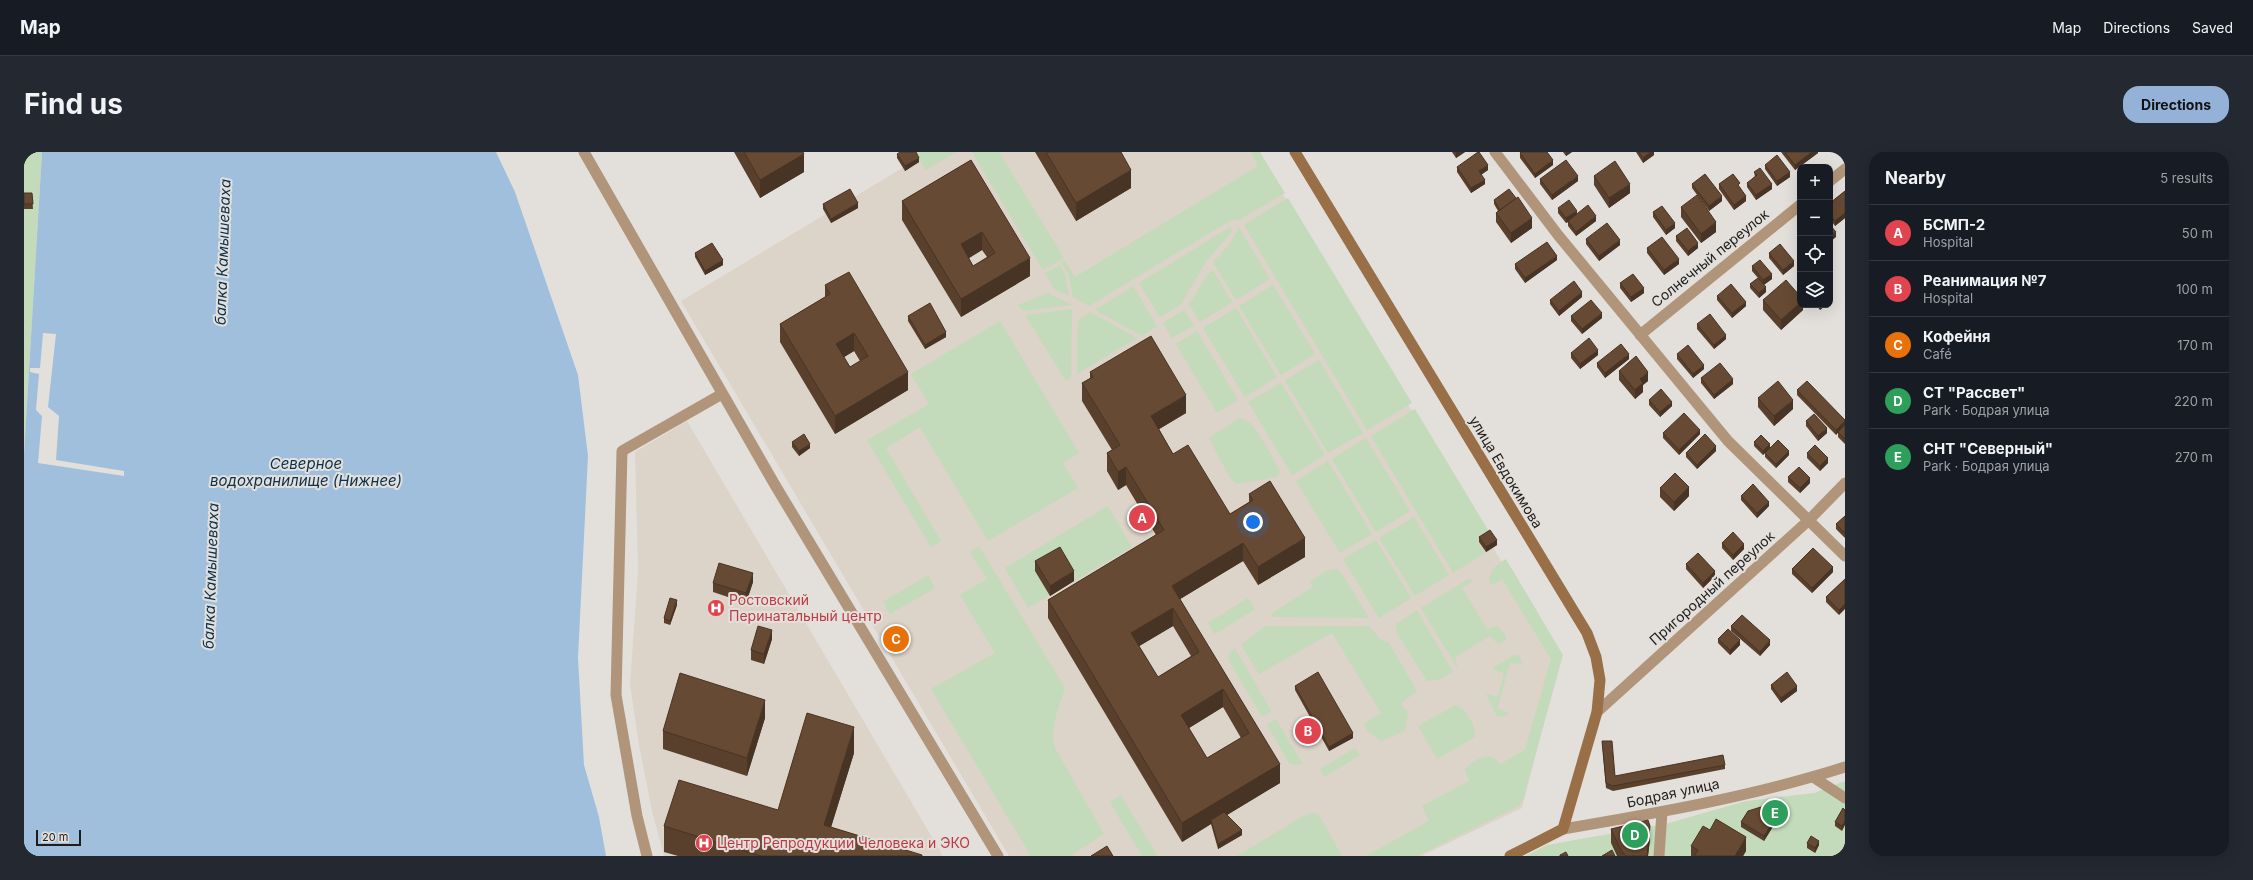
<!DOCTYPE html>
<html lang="en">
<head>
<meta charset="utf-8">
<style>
  body { margin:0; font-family:Inter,sans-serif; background:#242831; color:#f1f3f6 }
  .controls { position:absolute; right:12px; top:12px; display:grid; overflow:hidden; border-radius:8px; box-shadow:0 4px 16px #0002 }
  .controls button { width:36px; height:36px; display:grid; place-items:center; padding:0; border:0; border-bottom:1px solid #363941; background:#171b24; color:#f1f3f6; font:20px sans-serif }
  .scale { position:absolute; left:12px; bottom:10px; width:45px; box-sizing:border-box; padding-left:4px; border:2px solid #1f1d1c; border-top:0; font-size:11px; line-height:14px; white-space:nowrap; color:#1f1d1c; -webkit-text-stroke:3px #e3e0dc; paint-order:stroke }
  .you { position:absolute; left:1229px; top:370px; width:14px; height:14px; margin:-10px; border:3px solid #fff; border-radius:50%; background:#1a73e8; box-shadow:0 0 0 6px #1a73e833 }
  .badge { display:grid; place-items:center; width:26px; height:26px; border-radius:50%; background:#94b2d8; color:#fff; font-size:13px; font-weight:700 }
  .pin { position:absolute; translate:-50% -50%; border:2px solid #fff; box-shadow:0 1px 4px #0006 }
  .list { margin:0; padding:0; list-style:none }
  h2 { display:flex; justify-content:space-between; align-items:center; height:52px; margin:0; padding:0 16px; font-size:17px }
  h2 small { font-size:13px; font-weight:400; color:#9ea1a6 }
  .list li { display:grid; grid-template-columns:26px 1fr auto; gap:12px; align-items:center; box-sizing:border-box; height:56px; padding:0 16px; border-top:1px solid #363941 }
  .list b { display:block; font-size:15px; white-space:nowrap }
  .list p { margin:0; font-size:13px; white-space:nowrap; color:#9ea1a6 }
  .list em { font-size:13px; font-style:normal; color:#9ea1a6 }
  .icon { flex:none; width:22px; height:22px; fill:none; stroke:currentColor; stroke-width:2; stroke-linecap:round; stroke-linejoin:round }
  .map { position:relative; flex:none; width:1821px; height:704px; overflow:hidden; border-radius:16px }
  header { display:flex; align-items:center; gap:24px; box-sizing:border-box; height:56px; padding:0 20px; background:#171b24; border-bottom:1px solid #363941 }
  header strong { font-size:19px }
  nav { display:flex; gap:22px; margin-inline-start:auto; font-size:14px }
  .intro { display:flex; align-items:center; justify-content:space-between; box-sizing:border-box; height:96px; padding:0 24px }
  h1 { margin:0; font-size:28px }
  .button { padding:10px 18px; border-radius:16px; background:#94b2d8; color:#111; font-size:14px; font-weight:700 }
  main { display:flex; gap:24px; padding:0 24px }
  aside { flex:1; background:#171b24; border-radius:16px; box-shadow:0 4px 16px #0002 }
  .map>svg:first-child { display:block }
  .built { fill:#dcd3c9 }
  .green { fill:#c3dbba }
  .water { fill:#a0bfdc }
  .pier { fill:#e3e0dc }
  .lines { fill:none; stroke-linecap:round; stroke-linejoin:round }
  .minor { stroke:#b1957a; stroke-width:11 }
  .tertiary { stroke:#b1957a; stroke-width:11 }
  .secondary { stroke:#996f47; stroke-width:11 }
  .wall { fill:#59402c; fill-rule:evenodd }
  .shaded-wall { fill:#483424 }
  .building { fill:#674a33; stroke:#483424; fill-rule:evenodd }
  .labels { text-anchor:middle; stroke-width:4; stroke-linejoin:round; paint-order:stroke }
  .street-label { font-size:14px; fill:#1f1d1c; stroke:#e3e0dc }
  .health-label { font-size:14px; fill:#be3a42; stroke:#e3e0dc; text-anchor:start }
  .water-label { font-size:15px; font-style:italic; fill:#0b304d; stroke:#e3e0dc }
</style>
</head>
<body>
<header>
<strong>Map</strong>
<nav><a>Map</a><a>Directions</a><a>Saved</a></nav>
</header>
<div class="intro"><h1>Find us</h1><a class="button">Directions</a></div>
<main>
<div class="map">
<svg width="1821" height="704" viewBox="0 0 1821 704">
  <rect width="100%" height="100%" fill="#e3e0dc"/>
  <!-- built -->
  <path class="built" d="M905 0H1234L1536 508 1498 656 1397 704H985L657 149Z
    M663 269 919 704H640L628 659 615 593 606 532 614 419 611 300Z"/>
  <!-- green -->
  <path class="green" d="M0 0H18L0 303Z
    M891 0H932L902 18Z
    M948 0H975L1040 106 1019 118Z
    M1227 0H1236L1261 41 1215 68 1209 67 1065 154 1049 145 1045 124 1038 111 1041 109 1051 125 1234 14Z
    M1264 46 1388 251 1343 278 1220 73Z
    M1206 75 1208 80 1183 108 1157 152 1136 165 1115 131Z
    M1215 76 1246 127 1212 148 1189 110 1204 94Z
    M1036 113 1041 122 1045 144 1030 137 1021 121Z
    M1189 118 1208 150 1176 170 1165 152C1172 143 1181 123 1189 118Z
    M1249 133 1291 202 1257 223 1215 154Z
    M1109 134 1133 174 1118 184 1071 158Z
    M1024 141 1048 153 999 159 994 153Z
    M1212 156 1253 225 1221 245 1179 176Z
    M1048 157 1047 226 1042 229 1001 163Z
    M1160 158 1170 173 1148 186 1139 171Z
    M1066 160 1113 186 1053 222 1054 168Z
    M976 169 1055 301 1039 311 1054 336 964 389 896 275 862 296 917 389 907 395 843 288 905 252 887 222Z
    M1173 179 1214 248 1193 261 1152 192Z
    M1295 208 1339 281 1304 301 1261 228Z
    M1257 231 1301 303 1268 323 1224 250Z
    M1391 257 1466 381 1454 389 1461 401 1429 421 1347 284Z
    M1215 266C1231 266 1248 306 1256 319L1253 325 1213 332 1206 326 1185 286Z
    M1342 286 1386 359 1352 380 1308 307Z
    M1304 309 1348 382 1316 401 1272 329Z
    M1084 354 1108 395 1004 456 981 416Z
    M1390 365 1425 423 1391 444 1355 386Z
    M1352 388 1387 446 1355 466 1319 407Z
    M955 394 1041 536C1035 556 1025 575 1031 596L1080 682 1049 702 1050 704H1007L907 537 971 501 936 443 963 427 946 400Z
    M1482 407 1539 503 1499 648 1495 654 1393 704H1342L1405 669 1398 654 1445 629 1441 618C1445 611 1460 602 1468 605 1471 606 1474 610 1476 612L1501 598 1527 507 1478 427 1467 433C1462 420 1472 413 1482 407Z
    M1312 417 1319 423 1345 466 1249 465 1247 462 1289 435 1286 429 1303 419Z
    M904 423 911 436 866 462 859 450Z
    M1444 427H1446L1448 430 1438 436 1463 477 1474 474 1482 484V488L1474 492 1466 484 1431 505 1434 517 1397 456Z
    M1224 446 1231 457 1191 482 1184 471Z
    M1393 458 1429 520 1415 528 1403 529 1373 481 1372 472Z
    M1241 474H1345L1356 487 1365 491 1393 539 1377 551 1384 561 1381 579 1357 589 1344 580 1340 572 1357 561 1308 481 1235 522 1217 493Z
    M1211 496 1247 559 1238 565 1204 507 1207 499Z
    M1490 503 1496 504 1498 512 1486 511 1473 557 1484 560 1483 564 1473 565 1462 542 1474 545 1480 521 1470 518V515Z
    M1432 553C1444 558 1451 572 1451 585L1413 607 1394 574Z
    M1252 567 1278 611 1274 613 1265 611 1243 573Z
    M1331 596 1336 603 1300 625 1296 617Z
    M1821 629V704H1502L1523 693 1641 672 1722 649 1790 641Z
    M1097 643 1133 703 1132 704H1118L1086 650Z
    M1290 661 1295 663 1318 704H1213L1276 666 1284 662Z"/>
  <!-- water -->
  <path class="water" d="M18 0H472L491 40 554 223 564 304 554 506 560 613 575 665 582 704H0V303Z"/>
  <!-- pier -->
  <path class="pier" d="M19 181 32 182 24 255 35 264 32 308 100 319V324L14 311 18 264 12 258 15 222 6 220V216H16Z"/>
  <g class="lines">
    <!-- minor -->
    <path class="minor" d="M560 0 751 333 974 704
      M1471 0 1534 83 1704 289 1821 404
      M1806 29 1821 17
      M1616 183 1776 53
      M1573 560 1785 368 1821 331
      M1789 625 1821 646
      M623 704 613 664 592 543 598 299 698 242
      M1635 704 1638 660"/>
    <!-- tertiary -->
    <path class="tertiary" d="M1539 677C1634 661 1730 644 1821 615"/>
    <!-- secondary -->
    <path class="secondary" d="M1271 0 1563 481 1572 505 1576 528 1573 560 1539 677 1486 704"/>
  </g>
  <!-- wall -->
  <path class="wall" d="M710 0H779L780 20 736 46Z
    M1011 0H1097L1107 36 1052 69Z
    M1428 0H1441L1432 6Z
    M1539 0H1548L1542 4Z
    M1612 0H1630V3L1619 11Z
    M1757 0H1794V1L1771 18Z
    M1496 1 1529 13 1511 26 1496 6Z
    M873 2 895 10 881 19 873 6Z
    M947 8 1006 124 937 165 878 68V49ZM958 98 963 105 949 114 945 106Z
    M1741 13 1766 25 1753 34 1741 17Z
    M1433 15 1464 18 1457 23 1461 32 1447 41 1433 20Z
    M1730 20 1748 37 1732 48 1723 35V31L1731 25Z
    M1570 24 1606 41 1585 56 1570 33Z
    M1516 27 1554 29 1528 48 1516 32Z
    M1668 32 1698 49 1685 59 1668 36Z
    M1695 32 1716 35 1722 49 1710 58 1695 37Z
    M1821 39V66L1811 74 1806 67V51Z
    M0 41H8L9 57H0Z
    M1470 48 1508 76 1487 91 1472 70V61L1474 59 1470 52Z
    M799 52 834 56 807 71 799 57Z
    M1657 55 1692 80 1677 91 1657 65Z
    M1534 56 1553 62 1572 69 1552 84 1544 74V70L1542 71 1534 61Z
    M1629 60 1651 76 1642 83 1629 65Z
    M1652 84 1674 96 1664 104 1652 89Z
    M1562 87 1596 93 1575 109 1562 92Z
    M1776 93V102L1774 99V94Z
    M1623 96 1655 112 1640 123 1623 101Z
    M671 101 699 113 681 123 671 105Z
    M1745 101 1770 114 1759 123 1745 106Z
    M1533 108 1501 131 1491 117V112Z
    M1728 114 1748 127 1740 133 1742 140 1735 146 1726 136V132L1734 126 1728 119Z
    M1596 131 1620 141 1607 150 1596 136Z
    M801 133 884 238 811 282 756 190V172L801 145ZM830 199 836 209 826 215 820 205Z
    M1693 144 1722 154 1708 166 1693 148Z
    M1558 145 1535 164 1526 152V148Z
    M1739 148 1779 153V158L1757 178 1739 158Z
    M1792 153H1802L1796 158Z
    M884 164 922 185 901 197 884 169Z
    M1547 164 1578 166 1558 182 1547 169Z
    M1673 172 1702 187 1690 197 1673 177Z
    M1547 201 1574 203 1556 217 1547 206Z
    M1653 202 1680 217 1669 226 1653 207Z
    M1605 207 1581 226 1573 215V211Z
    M1595 219 1624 229 1619 233V240L1611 247 1595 228Z
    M1066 220 1162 261 1135 277 1149 302 1206 362 1225 350V342L1281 405 1234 433 1219 409 1156 447 1256 631 1203 663 1218 683 1194 697 1187 672 1158 690 1024 466V448L1132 383 1102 333 1094 338 1083 319V301L1088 298 1058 249V231L1066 226ZM1149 474 1167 504 1134 525 1115 494ZM1199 555 1217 586 1183 606 1165 576Z
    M1677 226 1709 232 1690 247 1677 231Z
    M1773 238 1821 268V292L1814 285V280L1812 283 1773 243Z
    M1734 246 1769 257 1750 274 1734 255Z
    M1625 248 1648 254 1636 265 1625 253Z
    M1782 269 1803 281 1794 289 1782 274Z
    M1639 281 1676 282 1655 303 1639 286Z
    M768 290 786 296 775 304 768 295Z
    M1730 290 1746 296 1765 303 1752 316 1741 305V301L1739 303 1730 294Z
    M1692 299 1673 317 1662 305V301Z
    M1783 301 1804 311 1796 319 1783 306Z
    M1764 325 1786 331 1776 341 1764 330Z
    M1636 336 1665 344 1650 359 1636 345Z
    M1717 344 1745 354 1733 366 1717 348Z
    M1821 364V386L1812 377V372Z
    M1455 385 1473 393 1462 400 1455 390Z
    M1698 391 1720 397 1709 408 1698 396Z
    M1011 409 1050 429 1026 444 1011 419Z
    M1662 412 1691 424 1679 436 1662 417Z
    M1768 417 1809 420 1788 441 1768 422Z
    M1821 427 1815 463 1802 450V445Z
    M729 430 722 451 689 440V431Z
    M653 453 646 473 640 471V466Z
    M1707 474 1746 493 1736 504 1707 479Z
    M748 487 740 512 727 508V498Z
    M1694 487 1716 493 1706 503 1694 491Z
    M1747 533 1773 539 1757 551 1747 537Z
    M1271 534 1329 586 1305 599 1271 538Z
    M741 566 723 624 639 597V579Z
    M1578 589 1591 624 1701 613V617L1589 639 1582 636Z
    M830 601 807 675 898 704H654L640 700V674L754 658Z
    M1819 656 1818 679 1811 674V670Z
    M1758 660 1740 689 1717 675V670Z
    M1587 677 1626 687 1624 704H1593L1587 691Z
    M1783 691 1795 693 1791 701 1783 696Z
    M1667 694 1722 699 1719 704H1667Z"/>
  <!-- shaded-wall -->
  <path class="shaded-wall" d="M1432 0H1441L1432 6Z
    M1542 0H1548L1542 4Z
    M1627 0H1630V3L1619 11V6Z
    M1788 0H1794V1L1771 18V13Z
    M780 2V20L736 46V28Z
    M895 6V10L881 19V14Z
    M1529 8V13L1511 26V22Z
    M1464 13V18L1455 24V19Z
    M1107 18V36L1052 69V51Z
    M1766 20V25L1753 34V29Z
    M1554 24V29L1528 48V43Z
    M1461 28V32L1447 41V36Z
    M1606 32V41L1585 56V46Z
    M1748 32V37L1732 48V43Z
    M1698 44V49L1685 59V54Z
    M1722 44V49L1710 58V53Z
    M834 51V56L807 71V67Z
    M1553 59V63L1544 69V70L1542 71V66Z
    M1821 61V66L1811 74V69Z
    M1572 64V69L1552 84V80Z
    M1508 66V76L1487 91V81Z
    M1692 70V80L1677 91V82Z
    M1651 71V76L1642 83V78Z
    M958 80V98L937 111V92Z
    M1812 80V85L1806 90V85Z
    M1596 88V93L1575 109V104Z
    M1674 91V96L1664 104V99Z
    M1533 104V108L1501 131V126Z
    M1006 106V124L937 165V147Z
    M1655 107V112L1640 123V118Z
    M699 108V113L681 123V119Z
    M1770 109V114L1759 123V118Z
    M1748 122V127L1739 133V128Z
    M1742 135V140L1735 146V141Z
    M1620 136V141L1607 150V145Z
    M1558 140V145L1535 164V159Z
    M1722 150V154L1708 166V161Z
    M1776 151V153H1779V158L1757 178V168Z
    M1796 153H1802L1796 158Z
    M1578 161V166L1558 182V177Z
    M922 180V185L901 197V193Z
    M830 181V199L812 210V192Z
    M1702 183V187L1690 197V193Z
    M1574 198V203L1556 217V212Z
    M1605 202V207L1581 226V221Z
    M1680 213V217L1669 226V222Z
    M884 220V238L811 282V264Z
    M1624 220V229L1619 233V240L1611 247V238L1616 227Z
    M1709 227V232L1690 247V243Z
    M1162 243V261L1127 282V264Z
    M1769 248V257L1750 274V264Z
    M1648 250V254L1636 265V260Z
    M1821 269V273L1812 283V278Z
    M1803 276V281L1794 289V284Z
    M1676 278V282L1655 303V298Z
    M786 292V296L775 304V299Z
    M1746 292V296L1739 303V299Z
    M1692 294V299L1673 317V313Z
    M1765 299V303L1752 316V312Z
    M1804 306V311L1796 319V314Z
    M1102 315V333L1094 338V320Z
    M1786 326V331L1776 341V336Z
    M1665 335V344L1650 359V350Z
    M1745 350V354L1733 366V361Z
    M1281 386V405L1234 433V415Z
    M1473 388V393L1462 400V395Z
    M1219 391V409L1148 452V434Z
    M1720 392V397L1709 408V403Z
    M1809 415V420L1788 441V436Z
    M1050 419V429L1026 444V434Z
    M1691 419V424L1679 436V431Z
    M729 421V430L722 451V441Z
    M653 448V453L646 473V469Z
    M1821 452V457L1815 463V458Z
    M1149 456V474L1107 499V481Z
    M748 478V487L740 512V502Z
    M1716 488V493L1706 503V498Z
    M1746 488V493L1736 504V500Z
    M1773 534V539L1757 551V546Z
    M1199 537V555L1157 581V563Z
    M741 548V566L723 624V606Z
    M830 575V601L800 698V673Z
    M1329 581V586L1305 599V595Z
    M1256 612V631L1188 672 1187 668V672L1158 690V671Z
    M1758 656V660L1740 689V684Z
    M1821 668V673L1818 679V674Z
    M1626 674V687L1624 704H1623Z
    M1218 678V683L1194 697V692Z
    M1722 685V699L1719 704H1711Z
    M1795 689V693L1791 701V696Z"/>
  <!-- building -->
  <path class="building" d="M720 0H779L780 2 736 28Z
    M876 0H892L895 6 881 14 873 2Z
    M1022 0H1097L1107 18 1052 51Z
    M1454 0H1455L1464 13 1455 19 1461 28 1447 36 1433 15Z
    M1497 0H1523L1529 8 1511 22 1496 1Z
    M1615 0H1627L1619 6Z
    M1761 0H1788L1771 13Z
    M1753 3 1766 20 1753 29 1741 13Z
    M947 8 1006 106 937 147 878 49ZM958 80 971 101 949 114 937 92Z
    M1542 8 1554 24 1528 43 1516 27Z
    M1591 9 1606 32 1585 46 1570 24Z
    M1736 16 1748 32 1732 43 1723 31 1733 23 1730 20Z
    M1681 22 1698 44 1685 54 1668 32Z
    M1709 22 1716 31 1714 33 1722 44 1710 53 1695 32Z
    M826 37 834 51 807 67 799 52Z
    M1485 37 1492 46 1476 58 1470 48Z
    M1821 39V61L1811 69 1806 63V51Z
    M0 41H8L9 52H0Z
    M1673 43 1692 70 1677 82 1657 55Z
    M1494 45 1508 66 1487 81 1472 61Z
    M1545 48 1553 59 1542 66 1534 56Z
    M1564 53 1572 64 1552 80 1544 69Z
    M1638 54 1651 71 1642 78 1629 60Z
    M1583 71 1596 88 1575 104 1562 87Z
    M1806 73 1812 80 1806 85Z
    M1663 76 1674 91 1664 99 1652 84Z
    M1638 85 1655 107 1640 118 1623 96Z
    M1523 90 1533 104 1501 126 1491 112Z
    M688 91 699 108 681 119 671 101Z
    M1756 92 1770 109 1759 118 1745 101Z
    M1776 93V97L1774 94Z
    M1736 108 1748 122 1739 128 1728 114Z
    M825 120 884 220 811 264 756 172 806 142 801 133ZM830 181 844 204 826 215 812 192Z
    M1609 122 1620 136 1607 145 1596 131Z
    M1734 126 1742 135 1735 141 1726 132Z
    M1762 128 1776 144V151L1757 168 1739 148Z
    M1550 129 1558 140 1535 159 1526 148Z
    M1707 132 1722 150 1708 161 1693 144Z
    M1567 148 1578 161 1558 177 1547 164Z
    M906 151 922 180 901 193 884 164Z
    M1686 162 1702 183 1690 193 1673 172Z
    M1127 184 1162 243 1127 264 1149 302 1164 293 1206 362 1229 348 1225 342 1246 329 1281 386 1234 415 1219 391 1148 434 1256 612 1158 671 1024 448 1140 378 1102 315 1094 320 1083 301 1096 293 1058 231 1069 225 1066 220ZM1149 456 1175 500 1134 525 1107 481ZM1199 537 1225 581 1183 606 1157 563Z
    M1565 186 1574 198 1556 212 1547 201Z
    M1597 192 1605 202 1581 221 1573 211Z
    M1664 193 1680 213 1669 222 1653 202Z
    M1612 204 1624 220 1616 227 1619 231 1611 238 1595 219Z
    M1696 211 1709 227 1690 243 1677 226Z
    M1754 229 1769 248 1750 264 1734 246Z
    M1783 229 1821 268V269L1812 278 1773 238Z
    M1637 237 1648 250 1636 260 1625 248Z
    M1660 261 1676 278 1655 298 1639 281Z
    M1790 262 1803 276 1794 284 1782 269Z
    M1821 273V287L1814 280Z
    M780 282 786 292 775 299 768 290Z
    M1681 282 1692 294 1673 313 1662 301Z
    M1737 283 1746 292 1739 299 1730 290Z
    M1754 288 1765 299 1752 312 1741 301Z
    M1791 293 1804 306 1796 314 1783 301Z
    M1775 315 1786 326 1776 336 1764 325Z
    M1651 321 1665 335 1650 350 1636 336Z
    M1729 332 1745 350 1733 361 1717 344Z
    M1821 364V381L1812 372Z
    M1466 378 1473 388 1462 395 1455 385Z
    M1709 380 1720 392 1709 403 1698 391Z
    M1036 395 1050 419 1026 434 1011 409Z
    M1789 396 1809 415 1788 436 1768 417Z
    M1674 401 1691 419 1679 431 1662 412Z
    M695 411 729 421 722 441 689 431Z
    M1821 427V452L1815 458 1802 445Z
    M646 446 653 448 646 469 640 466Z
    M1718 463 1746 488 1736 500 1707 474Z
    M734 474 748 478 740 502 727 498Z
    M1704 477 1716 488 1706 498 1694 487Z
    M1294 520 1329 581 1305 595 1271 534Z
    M1763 520 1773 534 1757 546 1747 533Z
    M656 521 741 548 723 606 639 579Z
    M783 561 830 575 800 673 898 703V704H737L640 674 655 628 754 658Z
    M1578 589H1588L1591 624 1699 603 1701 613 1589 634 1582 631Z
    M1750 651 1758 656 1740 684 1717 670 1724 659Z
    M1819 656 1821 658V668L1818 674 1811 670Z
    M1200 660 1218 678 1194 692 1187 668Z
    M1692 667 1722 685 1711 704H1670L1674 698 1667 694 1679 674 1686 678Z
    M1624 668 1626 674 1623 704H1602L1597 698 1587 677Z
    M1787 684 1795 689 1791 696 1783 691Z
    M1083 694 1089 704H1067Z
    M1588 698 1591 704H1578Z
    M1542 700 1544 704H1536V703Z"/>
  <!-- icons -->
  <defs>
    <symbol id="hospital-disc" viewBox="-11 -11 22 22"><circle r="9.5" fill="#e0444e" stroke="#e3e0dc"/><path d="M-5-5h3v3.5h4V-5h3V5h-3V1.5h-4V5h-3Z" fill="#fff"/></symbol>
  </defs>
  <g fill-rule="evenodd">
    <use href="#hospital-disc" x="682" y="446" width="20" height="20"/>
    <use href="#hospital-disc" x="670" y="681" width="20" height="20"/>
  </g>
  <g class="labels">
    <!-- street labels -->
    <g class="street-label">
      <text transform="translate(1686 106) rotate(-39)" y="5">Солнечный переулок</text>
      <text transform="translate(1482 320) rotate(59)" y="5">улица Евдокимова</text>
      <text transform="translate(1688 436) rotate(-42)" y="5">Пригородный переулок</text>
      <text transform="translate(1649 641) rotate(-12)" y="5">Бодрая улица</text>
    </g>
    <!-- health labels -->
    <g class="health-label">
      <text x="705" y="453">Ростовский<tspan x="705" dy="16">Перинатальный центр</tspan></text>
      <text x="693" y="696">Центр Репродукции Человека и ЭКО</text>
    </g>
    <!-- water labels -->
    <g class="water-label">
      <text transform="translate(199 100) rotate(-88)" y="5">балка Камышеваха</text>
      <text x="282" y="317">Северное<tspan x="282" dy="17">водохранилище (Нижнее)</tspan></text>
      <text transform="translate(187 424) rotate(-88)" y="5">балка Камышеваха</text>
    </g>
  </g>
</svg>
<div class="controls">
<button>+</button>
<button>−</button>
<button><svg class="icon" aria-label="locate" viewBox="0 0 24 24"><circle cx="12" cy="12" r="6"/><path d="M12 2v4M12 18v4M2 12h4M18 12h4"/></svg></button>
<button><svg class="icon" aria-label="layers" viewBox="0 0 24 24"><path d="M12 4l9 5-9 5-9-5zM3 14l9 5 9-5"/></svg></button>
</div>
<div class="scale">20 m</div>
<div class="you"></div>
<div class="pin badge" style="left:1118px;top:366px;background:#e0444e">A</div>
<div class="pin badge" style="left:1284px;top:579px;background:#e0444e">B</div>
<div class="pin badge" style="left:872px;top:487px;background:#e8710a">C</div>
<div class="pin badge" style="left:1611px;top:683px;background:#2e9e5b">D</div>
<div class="pin badge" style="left:1751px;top:661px;background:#2e9e5b">E</div>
</div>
<aside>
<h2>Nearby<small>5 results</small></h2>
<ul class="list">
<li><span class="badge" style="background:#e0444e">A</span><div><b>БСМП-2</b><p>Hospital</p></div><em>50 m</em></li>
<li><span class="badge" style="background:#e0444e">B</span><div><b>Реанимация №7</b><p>Hospital</p></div><em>100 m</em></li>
<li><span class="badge" style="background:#e8710a">C</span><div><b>Кофейня</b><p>Café</p></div><em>170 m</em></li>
<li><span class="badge" style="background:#2e9e5b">D</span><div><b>СТ &quot;Рассвет&quot;</b><p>Park · Бодрая улица</p></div><em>220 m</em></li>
<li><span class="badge" style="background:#2e9e5b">E</span><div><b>СНТ &quot;Северный&quot;</b><p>Park · Бодрая улица</p></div><em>270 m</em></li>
</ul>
</aside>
</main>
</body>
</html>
